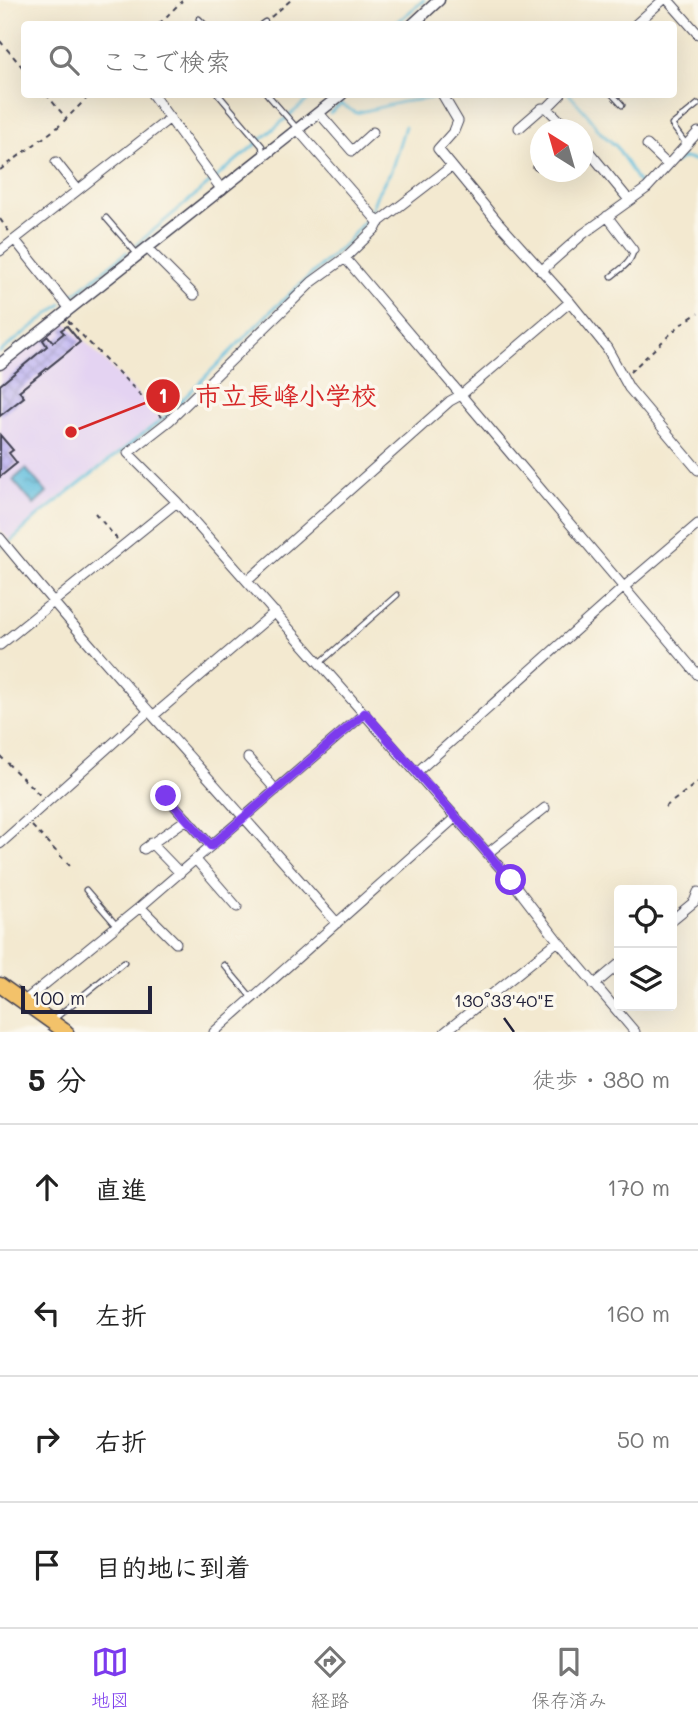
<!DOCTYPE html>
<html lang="ja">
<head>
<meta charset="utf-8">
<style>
  body { margin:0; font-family:Mali,"Klee One",sans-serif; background:#f2f2f2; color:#222 }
  .controls { position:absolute; right:21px; bottom:21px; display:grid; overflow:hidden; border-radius:7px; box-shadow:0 7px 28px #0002 }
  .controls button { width:63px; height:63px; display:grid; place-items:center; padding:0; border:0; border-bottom:2px solid #e0e0e0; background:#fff; color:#222; font:35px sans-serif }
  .compass { position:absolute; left:530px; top:119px; width:63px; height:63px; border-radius:50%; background:#fff; box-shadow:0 7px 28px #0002; rotate:323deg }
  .scale { position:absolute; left:21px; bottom:18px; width:131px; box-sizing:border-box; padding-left:7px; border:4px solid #22223b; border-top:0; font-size:19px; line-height:24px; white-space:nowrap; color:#22223b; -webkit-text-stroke:5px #fbf7ec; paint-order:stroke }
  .stop { position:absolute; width:21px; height:21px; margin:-16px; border:5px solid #7c3aed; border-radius:50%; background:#fff }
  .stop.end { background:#7c3aed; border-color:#fff; box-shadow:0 2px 7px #0008 }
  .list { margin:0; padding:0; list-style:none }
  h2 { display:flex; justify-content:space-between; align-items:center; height:91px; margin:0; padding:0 28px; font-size:30px }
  h2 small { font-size:23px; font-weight:400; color:#767676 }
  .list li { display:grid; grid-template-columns:46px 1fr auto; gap:21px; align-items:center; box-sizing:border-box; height:126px; padding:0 28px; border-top:2px solid #e0e0e0 }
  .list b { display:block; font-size:26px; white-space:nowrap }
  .list em { font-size:23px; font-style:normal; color:#767676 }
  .icon { flex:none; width:38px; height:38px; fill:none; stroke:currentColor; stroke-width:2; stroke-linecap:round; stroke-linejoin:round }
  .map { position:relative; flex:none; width:698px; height:1032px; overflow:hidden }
  .search { position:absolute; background:#fff; box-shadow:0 7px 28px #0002; left:21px; right:21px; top:21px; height:77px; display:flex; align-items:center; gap:18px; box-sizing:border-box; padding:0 24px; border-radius:7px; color:#767676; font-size:26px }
  .sheet { height:595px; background:#fff }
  nav { display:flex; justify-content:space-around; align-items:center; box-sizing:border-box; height:98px; border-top:2px solid #e0e0e0; background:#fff; font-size:19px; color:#767676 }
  nav a { display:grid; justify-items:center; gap:4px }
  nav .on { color:#7c3aed }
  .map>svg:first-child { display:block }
  .built { fill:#e4d3f2 }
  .water { fill:url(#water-ripples); stroke:#41708c; stroke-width:2 }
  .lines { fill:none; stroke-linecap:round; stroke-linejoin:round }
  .stream { stroke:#60bede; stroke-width:2.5 }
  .building { fill:url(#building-cross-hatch) }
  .service-casing { stroke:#414051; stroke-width:7 }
  .minor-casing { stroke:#414051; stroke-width:11 }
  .tertiary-casing { stroke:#414051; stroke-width:13 }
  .trunk-casing { stroke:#414051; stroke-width:17 }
  .path { stroke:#414051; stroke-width:2; stroke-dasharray:5 5; stroke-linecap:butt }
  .service { stroke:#fff; stroke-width:4.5 }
  .minor { stroke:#fff; stroke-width:9 }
  .tertiary { stroke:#fff; stroke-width:10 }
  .trunk { stroke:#f3c26a; stroke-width:14 }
  .route { stroke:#7c3aed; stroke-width:9 }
  .ticks { fill:none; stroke:#22223b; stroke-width:2.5 }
  .ticks-label { font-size:18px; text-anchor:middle; fill:#22223b; stroke:#fbf7ec; stroke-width:7; stroke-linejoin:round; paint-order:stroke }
  .leader { fill:none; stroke:#d62828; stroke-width:2.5 }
  .callout-dot { fill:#d62828; stroke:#fbf7ec; stroke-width:2.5 }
  .mark-label { font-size:21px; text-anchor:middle; font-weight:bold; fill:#fff }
  .callout-label { font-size:26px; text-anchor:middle; font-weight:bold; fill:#d62828; stroke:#fbf7ec; stroke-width:7; stroke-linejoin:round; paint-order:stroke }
</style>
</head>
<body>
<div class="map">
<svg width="698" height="1032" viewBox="0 0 698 1032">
  <defs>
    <pattern id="water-ripples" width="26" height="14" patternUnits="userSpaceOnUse" patternTransform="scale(1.75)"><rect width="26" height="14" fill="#60bede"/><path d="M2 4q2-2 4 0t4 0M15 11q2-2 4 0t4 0" fill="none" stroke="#4f9ab5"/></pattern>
    <pattern id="building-cross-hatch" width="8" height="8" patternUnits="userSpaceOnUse" patternTransform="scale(1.75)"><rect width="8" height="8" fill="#b5aaf3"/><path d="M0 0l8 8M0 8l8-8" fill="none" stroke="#938ac6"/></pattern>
  </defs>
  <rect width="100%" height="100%" fill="#fbf7ec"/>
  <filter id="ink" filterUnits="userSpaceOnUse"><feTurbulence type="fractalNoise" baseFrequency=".0143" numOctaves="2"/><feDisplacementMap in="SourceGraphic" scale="14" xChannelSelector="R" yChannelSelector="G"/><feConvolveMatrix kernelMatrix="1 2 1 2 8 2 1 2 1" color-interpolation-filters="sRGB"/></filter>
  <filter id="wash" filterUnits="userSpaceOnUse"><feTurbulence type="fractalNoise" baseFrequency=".00686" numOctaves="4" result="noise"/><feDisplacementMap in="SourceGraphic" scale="28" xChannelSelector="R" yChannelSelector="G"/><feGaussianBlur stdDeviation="1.57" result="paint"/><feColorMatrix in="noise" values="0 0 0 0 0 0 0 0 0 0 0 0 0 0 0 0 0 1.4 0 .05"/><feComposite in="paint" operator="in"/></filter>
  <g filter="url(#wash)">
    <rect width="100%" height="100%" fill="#f3e9d0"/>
    <!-- built -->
    <path class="built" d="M64 320 161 418 44 509 9 540 0 529V370Z"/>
    <!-- water -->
    <path class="water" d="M26 469 47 493 34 505 13 480Z"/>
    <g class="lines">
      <!-- stream -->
      <path class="stream" d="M395 24 424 0
        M569 94 587 114 600 132 617 147 640 185
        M330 113 341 104 356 113 402 102 463 94
        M675 163 684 158 698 161
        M371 210 378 192 391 171 405 126
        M136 245 315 94
        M67 300 127 252
        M0 352 62 304
        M11 541 38 516 165 417 272 310 346 243 369 216
        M0 549 1 548"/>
    </g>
    <g id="blocks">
      <!-- building -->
      <path class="building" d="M67 326 80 342 19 391 24 397 0 416V385L47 346 43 340 48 336 53 342 64 333 61 330Z
        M0 435 13 450 9 453 17 463 0 477Z"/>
    </g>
  </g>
  <g filter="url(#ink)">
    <use href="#blocks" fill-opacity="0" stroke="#414051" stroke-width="2"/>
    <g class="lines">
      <defs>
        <path id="service" d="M199 19 204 24
          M262 24 265 22
          M218 94 262 146 263 155
          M267 94 294 125
          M612 94 622 105
          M686 144 672 125 698 104
          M536 167 540 163
          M106 218 138 255
          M612 276C621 269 632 262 633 251
          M320 663 397 595
          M86 890 117 926
          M224 965 252 998
          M54 1019 124 962"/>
        <path id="minor" d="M668 0 698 34
          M636 24 663 0
          M152 94 222 190
          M442 94 458 121 454 131 438 149 498 222 570 302 607 348 629 388 698 470
          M547 108 561 94
          M319 113 352 151 373 132
          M519 128 542 108H547L569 130
          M298 130 379 223
          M582 143 629 200
          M647 145 668 165
          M56 162 78 190
          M452 166 379 222 376 228 345 258 312 282 169 421 128 453 177 502 511 880 558 941 635 1032
          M607 216 633 250
          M15 240 70 309
          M147 248 194 295
          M0 251 170 118
          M345 258 698 675
          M541 271 583 234 647 188 698 132
          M0 538C108 670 225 794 337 923
          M247 581 450 401 461 395 570 302
          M0 645 177 502
          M153 716 275 612
          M248 758 276 790
          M417 772 624 587 698 524
          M166 796 211 846
          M151 843 180 873
          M0 844 149 711
          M144 849 187 819
          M488 853 545 808
          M196 860 237 907
          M140 907 176 943
          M672 920 694 902 698 892
          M594 985 619 964
          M23 1002 140 907 365 713
          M214 1032 456 817
          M445 1032 558 941"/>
        <path id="tertiary" d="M413 24 439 0
          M0 364 342 94"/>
        <path id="trunk" d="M0 985 66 1032"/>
      </defs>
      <!-- service casing -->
      <use href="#service" class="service-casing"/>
      <!-- minor casing -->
      <use href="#minor" class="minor-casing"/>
      <!-- tertiary casing -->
      <use href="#tertiary" class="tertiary-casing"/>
      <!-- trunk casing -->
      <use href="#trunk" class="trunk-casing"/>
      <!-- path -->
      <path class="path" d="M271 17 291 0
        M159 24 182 1
        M0 41 24 69
        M46 94 66 118
        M0 170 58 127 91 94
        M0 219 10 233
        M68 321 162 417
        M630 372 680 325 698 313
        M95 513 117 539
        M0 756 42 797
        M665 807 698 782
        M32 826 72 868"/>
      <!-- service -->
      <use href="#service" class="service"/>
      <!-- minor -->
      <use href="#minor" class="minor"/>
      <!-- tertiary -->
      <use href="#tertiary" class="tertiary"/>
      <!-- trunk -->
      <use href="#trunk" class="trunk"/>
    </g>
  </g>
  <g class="lines" filter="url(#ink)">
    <!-- route -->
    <path class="route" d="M166 796 211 846 365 713 511 880"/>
  </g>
  <!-- ticks -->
  <path class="ticks" d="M504 1018 514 1032"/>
  <g class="ticks-label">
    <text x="504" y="1007">130°33'40"E</text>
  </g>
  <!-- callouts -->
  <path class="leader" d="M71 432L163 396"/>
  <g class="callout-dot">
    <circle cx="71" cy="432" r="7"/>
    <circle cx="163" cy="396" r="18"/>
  </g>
  <g class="mark-label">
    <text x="163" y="403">1</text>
  </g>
  <g class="callout-label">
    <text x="286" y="405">市立長峰小学校</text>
  </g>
</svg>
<div class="controls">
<button><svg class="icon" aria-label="locate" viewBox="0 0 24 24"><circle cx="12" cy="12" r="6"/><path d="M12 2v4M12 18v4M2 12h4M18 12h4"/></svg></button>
<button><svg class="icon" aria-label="layers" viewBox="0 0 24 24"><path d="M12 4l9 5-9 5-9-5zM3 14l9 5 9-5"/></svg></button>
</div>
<svg class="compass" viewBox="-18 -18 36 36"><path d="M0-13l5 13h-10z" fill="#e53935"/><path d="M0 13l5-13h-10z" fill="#767676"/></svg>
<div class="scale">100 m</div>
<div class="stop" style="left:511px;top:880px"></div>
<div class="stop end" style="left:166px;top:796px"></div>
<div class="search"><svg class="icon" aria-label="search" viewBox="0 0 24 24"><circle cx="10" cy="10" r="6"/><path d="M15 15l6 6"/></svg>ここで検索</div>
</div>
<section class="sheet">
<h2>5 分<small>徒歩 · 380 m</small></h2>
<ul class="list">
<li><svg class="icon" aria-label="ahead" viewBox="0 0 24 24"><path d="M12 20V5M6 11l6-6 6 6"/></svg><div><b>直進</b></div><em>170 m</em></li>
<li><svg class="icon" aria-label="left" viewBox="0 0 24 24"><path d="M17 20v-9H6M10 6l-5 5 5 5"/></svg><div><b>左折</b></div><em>160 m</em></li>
<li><svg class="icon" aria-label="right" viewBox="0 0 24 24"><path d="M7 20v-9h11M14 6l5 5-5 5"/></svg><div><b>右折</b></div><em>50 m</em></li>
<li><svg class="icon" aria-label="arrive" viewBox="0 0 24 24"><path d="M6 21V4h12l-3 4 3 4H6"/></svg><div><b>目的地に到着</b></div></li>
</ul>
</section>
<nav>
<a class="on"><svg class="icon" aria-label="map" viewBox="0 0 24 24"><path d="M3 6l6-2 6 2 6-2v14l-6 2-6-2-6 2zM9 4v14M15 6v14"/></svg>地図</a>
<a><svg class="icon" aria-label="directions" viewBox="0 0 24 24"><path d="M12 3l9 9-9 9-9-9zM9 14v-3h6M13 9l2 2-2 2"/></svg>経路</a>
<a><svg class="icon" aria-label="saved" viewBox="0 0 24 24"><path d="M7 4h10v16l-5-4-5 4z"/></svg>保存済み</a>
</nav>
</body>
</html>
